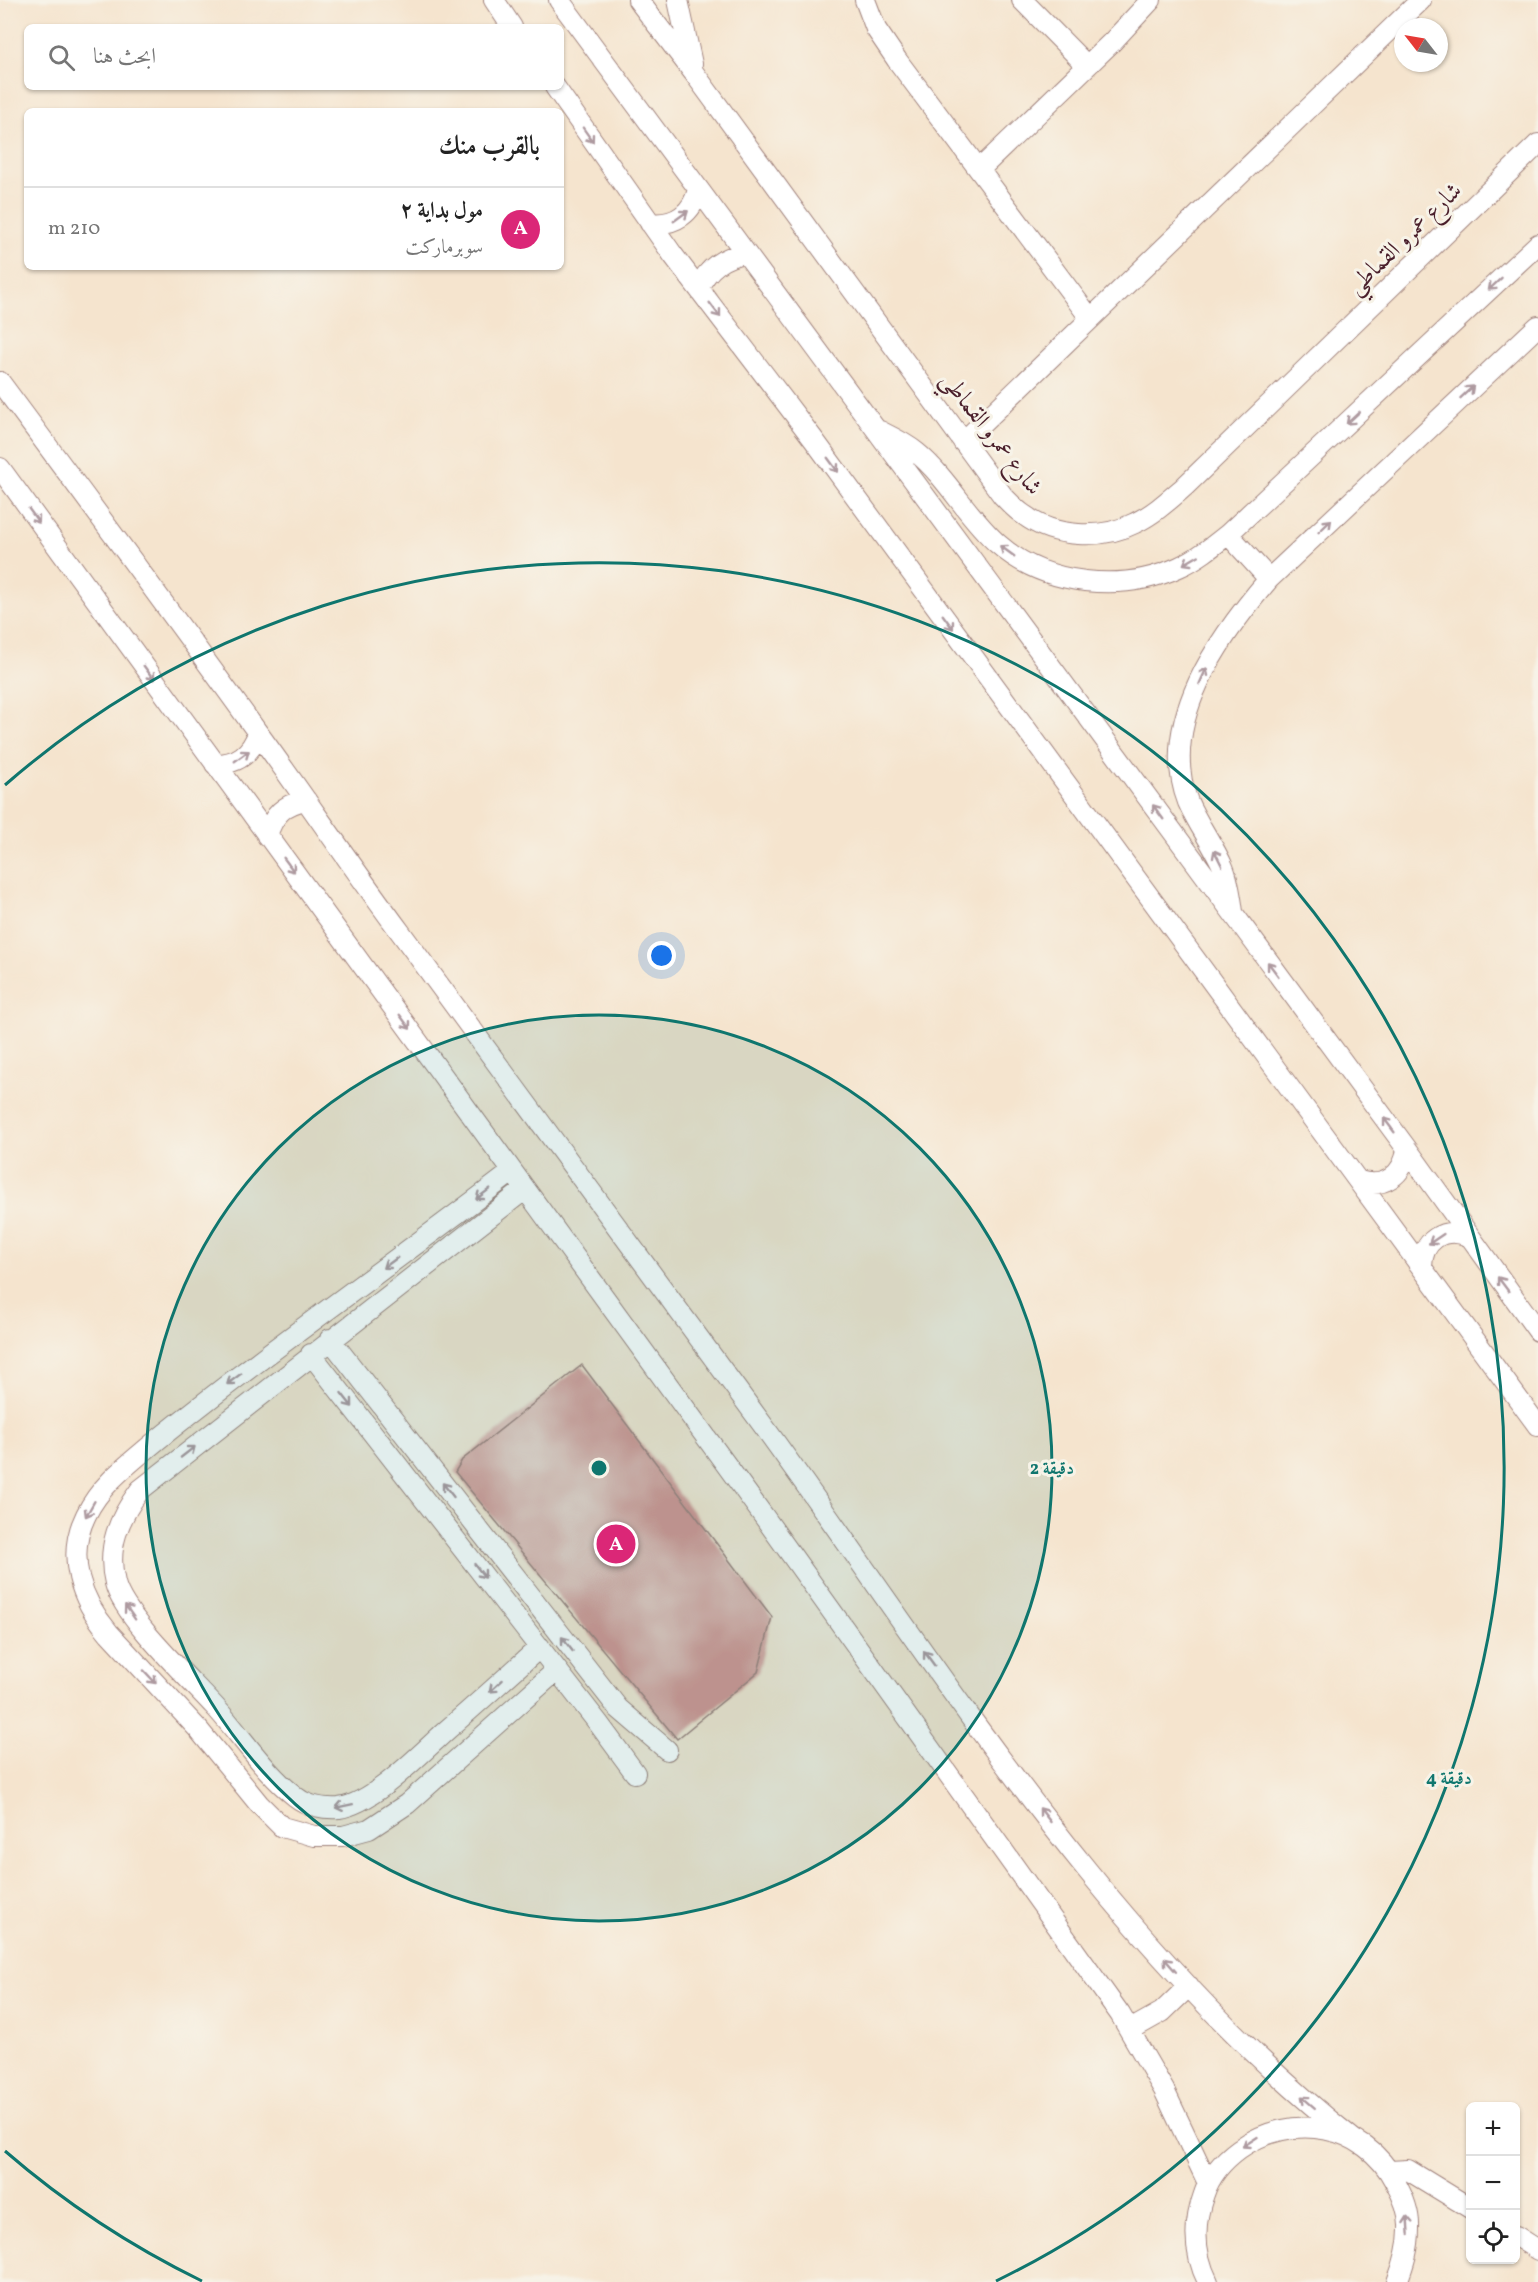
<!DOCTYPE html>
<html lang="ar">
<head>
<meta charset="utf-8">
<style>
  body { margin:0; font-family:Vollkorn,Amiri,serif; background:#f2f2f2; color:#222; direction:rtl }
  .controls { position:absolute; right:18px; bottom:18px; display:grid; overflow:hidden; border-radius:9px; box-shadow:0 2px 4px #0004 }
  .controls button { width:54px; height:54px; display:grid; place-items:center; padding:0; border:0; border-bottom:2px solid #e0e0e0; background:#fff; color:#222; font:30px sans-serif }
  .compass { position:absolute; left:1394px; top:18px; width:54px; height:54px; border-radius:50%; background:#fff; box-shadow:0 2px 4px #0004; rotate:301deg }
  .you { position:absolute; left:662px; top:956px; width:21px; height:21px; margin:-15px; border:4px solid #fff; border-radius:50%; background:#1a73e8; box-shadow:0 0 0 9px #1a73e833 }
  .badge { display:grid; place-items:center; width:39px; height:39px; border-radius:50%; background:#db2777; color:#fff; font-size:20px; font-weight:700 }
  .pin { position:absolute; translate:-50% -50%; border:3px solid #fff; box-shadow:0 2px 6px #0006 }
  .list { margin:0; padding:0; list-style:none }
  h2 { display:flex; justify-content:space-between; align-items:center; height:78px; margin:0; padding:0 24px; font-size:26px }
  h2 small { font-size:20px; font-weight:400; color:#767676 }
  .list li { display:grid; grid-template-columns:39px 1fr auto; gap:18px; align-items:center; box-sizing:border-box; height:84px; padding:0 24px; border-top:2px solid #e0e0e0 }
  .list b { display:block; font-size:22px; white-space:nowrap }
  .list p { margin:0; font-size:20px; white-space:nowrap; color:#767676 }
  .list em { font-size:20px; font-style:normal; color:#767676 }
  .icon { flex:none; width:33px; height:33px; fill:none; stroke:currentColor; stroke-width:2; stroke-linecap:round; stroke-linejoin:round }
  .map { position:relative; flex:none; width:1538px; height:2282px; overflow:hidden; direction:ltr }
  .search { position:absolute; background:#fff; box-shadow:0 2px 4px #0004; left:24px; top:24px; width:540px; height:66px; display:flex; align-items:center; gap:15px; box-sizing:border-box; padding:0 21px; border-radius:9px; color:#767676; font-size:22px }
  .panel { position:absolute; background:#fff; box-shadow:0 2px 4px #0004; left:24px; top:108px; width:540px; height:162px; border-radius:9px; direction:rtl }
  .map>svg:first-child { display:block }
  .building { fill:#d59793 }
  .lines { fill:none; stroke-linecap:round; stroke-linejoin:round }
  .minor-casing { stroke:#a0827c; stroke-width:22 }
  .minor { stroke:#fff; stroke-width:20 }
  .oneway { stroke:#ae9aa0 }
  .ring { fill:none; stroke:#0f766e; stroke-width:3 }
  .labels { text-anchor:middle; stroke-width:6; stroke-linejoin:round; paint-order:stroke }
  .street-label { font-size:24px; fill:#4a1f2b; stroke:#f7f3e8 }
  .centre { fill:#0f766e; stroke:#f7f3e8; stroke-width:3 }
  .ring-label { font-size:18px; text-anchor:middle; font-weight:bold; fill:#0f766e; stroke:#f7f3e8; stroke-width:6; stroke-linejoin:round; paint-order:stroke }
</style>
</head>
<body>
<div class="map">
<svg width="1538" height="2282" viewBox="0 0 1538 2282">
  <rect width="100%" height="100%" fill="#f7f3e8"/>
  <filter id="ink" filterUnits="userSpaceOnUse"><feTurbulence type="fractalNoise" baseFrequency=".0167" numOctaves="2"/><feDisplacementMap in="SourceGraphic" scale="12" xChannelSelector="R" yChannelSelector="G"/><feConvolveMatrix kernelMatrix="1 2 1 2 8 2 1 2 1" color-interpolation-filters="sRGB"/></filter>
  <filter id="wash" filterUnits="userSpaceOnUse"><feTurbulence type="fractalNoise" baseFrequency=".008" numOctaves="4" result="noise"/><feDisplacementMap in="SourceGraphic" scale="24" xChannelSelector="R" yChannelSelector="G"/><feGaussianBlur stdDeviation="1.35" result="paint"/><feColorMatrix in="noise" values="0 0 0 0 0 0 0 0 0 0 0 0 0 0 0 0 0 1.4 0 .05"/><feComposite in="paint" operator="in"/></filter>
  <g filter="url(#wash)">
    <rect width="100%" height="100%" fill="#f5e4ce"/>
    <g id="blocks">
      <!-- building -->
      <path class="building" d="M582 1365 772 1617 758 1672 677 1739 455 1472 462 1460Z"/>
    </g>
  </g>
  <g filter="url(#ink)">
    <use href="#blocks" fill-opacity="0" stroke="#a0827c" stroke-width="1.5"/>
    <g class="lines">
      <defs>
        <path id="minor" d="M494 0 512 27
          M559 0 1407 1149 1538 1331
          M638 0 694 73 1003 496C1010 503 1016 510 1024 515 1054 538 1102 540 1135 523 1154 514 1169 500 1184 487L1538 144
          M678 0 692 64
          M865 0 876 29 897 60 1090 318
          M1022 0 1087 66
          M555 87 673 255 814 440 1538 1426
          M980 169 1113 41 1151 0
          M650 223C675 226 693 213 698 189
          M698 288C709 267 723 257 745 253
          M0 382C87 499 173 615 258 733 306 799 352 867 401 933 521 1098 644 1262 765 1428 943 1674 1112 1949 1353 2139
          M880 431C892 437 905 443 916 452 948 478 967 517 998 544 1045 586 1123 593 1179 567 1197 559 1213 546 1228 534L1538 244
          M963 442 1421 0
          M0 468 765 1518 1120 2014 1164 2090 1208 2183
          M1228 534 1269 579
          M215 764C237 764 251 754 258 733
          M267 836C273 815 284 804 306 800
          M1233 912C1231 897 1229 881 1223 867 1213 844 1198 825 1188 802 1157 723 1220 636 1269 579L1538 326
          M512 1172C422 1241 330 1307 239 1376 209 1399 179 1422 150 1446 125 1467 100 1486 86 1515 65 1557 81 1600 109 1633L198 1729 259 1804 282 1827 314 1836H343L369 1829 407 1804 557 1670
          M1359 1181C1384 1189 1404 1175 1407 1149
          M524 1190 140 1490C119 1518 106 1547 115 1583 123 1617 191 1680 217 1709 243 1738 265 1773 296 1797 307 1806 324 1809 339 1808 374 1803 421 1753 448 1729 479 1702 509 1675 540 1647
          M1422 1267C1422 1241 1443 1226 1468 1236
          M330 1339 618 1708 667 1750
          M311 1354 599 1724 635 1773
          M1130 2030 1162 2012 1189 1986
          M1390 2171 1408 2170 1470 2208
          M1516 2236 1538 2250
          M1208 2282C1194 2254 1193 2224 1204 2194 1210 2176 1224 2160 1239 2149 1291 2112 1365 2123 1395 2182 1403 2196 1410 2213 1409 2229 1409 2248 1404 2264 1397 2282"/>
      </defs>
      <!-- minor casing -->
      <use href="#minor" class="minor-casing"/>
      <!-- minor -->
      <use href="#minor" class="minor"/>
    </g>
    <!-- one-way arrows -->
    <defs><path id="oneway-shaft" d="M-6 0H5M1.5-3L5.5 0L1.5 3" fill="none" stroke-width="1.6" stroke-linecap="round" stroke-linejoin="round" transform="scale(1.5)"/></defs>
    <g class="oneway">
      <use href="#oneway-shaft" transform="translate(588 135) rotate(55)"/>
      <use href="#oneway-shaft" transform="translate(681 216) rotate(-36)"/>
      <use href="#oneway-shaft" transform="translate(1495 284) rotate(137)"/>
      <use href="#oneway-shaft" transform="translate(715 310) rotate(53)"/>
      <use href="#oneway-shaft" transform="translate(1467 392) rotate(-43)"/>
      <use href="#oneway-shaft" transform="translate(1353 418) rotate(137)"/>
      <use href="#oneway-shaft" transform="translate(833 465) rotate(54)"/>
      <use href="#oneway-shaft" transform="translate(34 516) rotate(54)"/>
      <use href="#oneway-shaft" transform="translate(1325 526) rotate(-44)"/>
      <use href="#oneway-shaft" transform="translate(1007 551) rotate(-144)"/>
      <use href="#oneway-shaft" transform="translate(1191 560) rotate(150)"/>
      <use href="#oneway-shaft" transform="translate(948 622) rotate(54)"/>
      <use href="#oneway-shaft" transform="translate(149 673) rotate(54)"/>
      <use href="#oneway-shaft" transform="translate(1203 676) rotate(-66)"/>
      <use href="#oneway-shaft" transform="translate(242 756) rotate(-36)"/>
      <use href="#oneway-shaft" transform="translate(1158 812) rotate(-126)"/>
      <use href="#oneway-shaft" transform="translate(1218 858) rotate(-117)"/>
      <use href="#oneway-shaft" transform="translate(289 865) rotate(53)"/>
      <use href="#oneway-shaft" transform="translate(1273 969) rotate(-127)"/>
      <use href="#oneway-shaft" transform="translate(405 1022) rotate(54)"/>
      <use href="#oneway-shaft" transform="translate(1389 1125) rotate(-127)"/>
      <use href="#oneway-shaft" transform="translate(483 1194) rotate(143)"/>
      <use href="#oneway-shaft" transform="translate(1436 1239) rotate(146)"/>
      <use href="#oneway-shaft" transform="translate(390 1263) rotate(144)"/>
      <use href="#oneway-shaft" transform="translate(1503 1284) rotate(-127)"/>
      <use href="#oneway-shaft" transform="translate(234 1379) rotate(143)"/>
      <use href="#oneway-shaft" transform="translate(347 1400) rotate(52)"/>
      <use href="#oneway-shaft" transform="translate(188 1452) rotate(-38)"/>
      <use href="#oneway-shaft" transform="translate(448 1490) rotate(-128)"/>
      <use href="#oneway-shaft" transform="translate(90 1509) rotate(120)"/>
      <use href="#oneway-shaft" transform="translate(480 1571) rotate(52)"/>
      <use href="#oneway-shaft" transform="translate(130 1612) rotate(-125)"/>
      <use href="#oneway-shaft" transform="translate(567 1644) rotate(-128)"/>
      <use href="#oneway-shaft" transform="translate(929 1658) rotate(-126)"/>
      <use href="#oneway-shaft" transform="translate(150 1677) rotate(47)"/>
      <use href="#oneway-shaft" transform="translate(496 1686) rotate(138)"/>
      <use href="#oneway-shaft" transform="translate(344 1806) rotate(168)"/>
      <use href="#oneway-shaft" transform="translate(1045 1815) rotate(-128)"/>
      <use href="#oneway-shaft" transform="translate(1170 1965) rotate(-131)"/>
      <use href="#oneway-shaft" transform="translate(1308 2102) rotate(-139)"/>
      <use href="#oneway-shaft" transform="translate(1250 2142) rotate(147)"/>
      <use href="#oneway-shaft" transform="translate(1408 2225) rotate(-94)"/>
    </g>
  </g>
  <!-- distance rings -->
  <circle cx="599" cy="1468" r="453" fill="#0f766e" fill-opacity=".12"/>
  <g class="ring">
    <circle cx="599" cy="1468" r="453"/>
    <path d="M202 2281A905 905 0 0 1 5 2151M5 785A905 905 0 1 1 996 2281"/>
  </g>
  <g class="labels">
    <!-- street labels -->
    <g class="street-label">
      <text transform="translate(1404 238) rotate(-44)" y="8">شارع عمرو القماطي</text>
      <text transform="translate(992 433) rotate(52)" y="8">شارع عمرو القماطي</text>
    </g>
  </g>
  <circle cx="599" cy="1468" r="9" class="centre"/>
  <g class="ring-label">
    <text x="1052" y="1474">2 دقيقة</text>
    <text x="1449" y="1784">4 دقيقة</text>
  </g>
</svg>
<div class="controls">
<button>+</button>
<button>−</button>
<button><svg class="icon" aria-label="locate" viewBox="0 0 24 24"><circle cx="12" cy="12" r="6"/><path d="M12 2v4M12 18v4M2 12h4M18 12h4"/></svg></button>
</div>
<svg class="compass" viewBox="-18 -18 36 36"><path d="M0-13l5 13h-10z" fill="#e53935"/><path d="M0 13l5-13h-10z" fill="#767676"/></svg>
<div class="you"></div>
<div class="pin badge" style="left:616px;top:1544px">A</div>
<div class="search"><svg class="icon" aria-label="search" viewBox="0 0 24 24"><circle cx="10" cy="10" r="6"/><path d="M15 15l6 6"/></svg>ابحث هنا</div>
<section class="panel">
<h2>بالقرب منك<small></small></h2>
<ul class="list">
<li><span class="badge">A</span><div><b>مول بداية ۲</b><p>سوبرماركت</p></div><em>210 m</em></li>
</ul>
</section>
</div>
</body>
</html>
